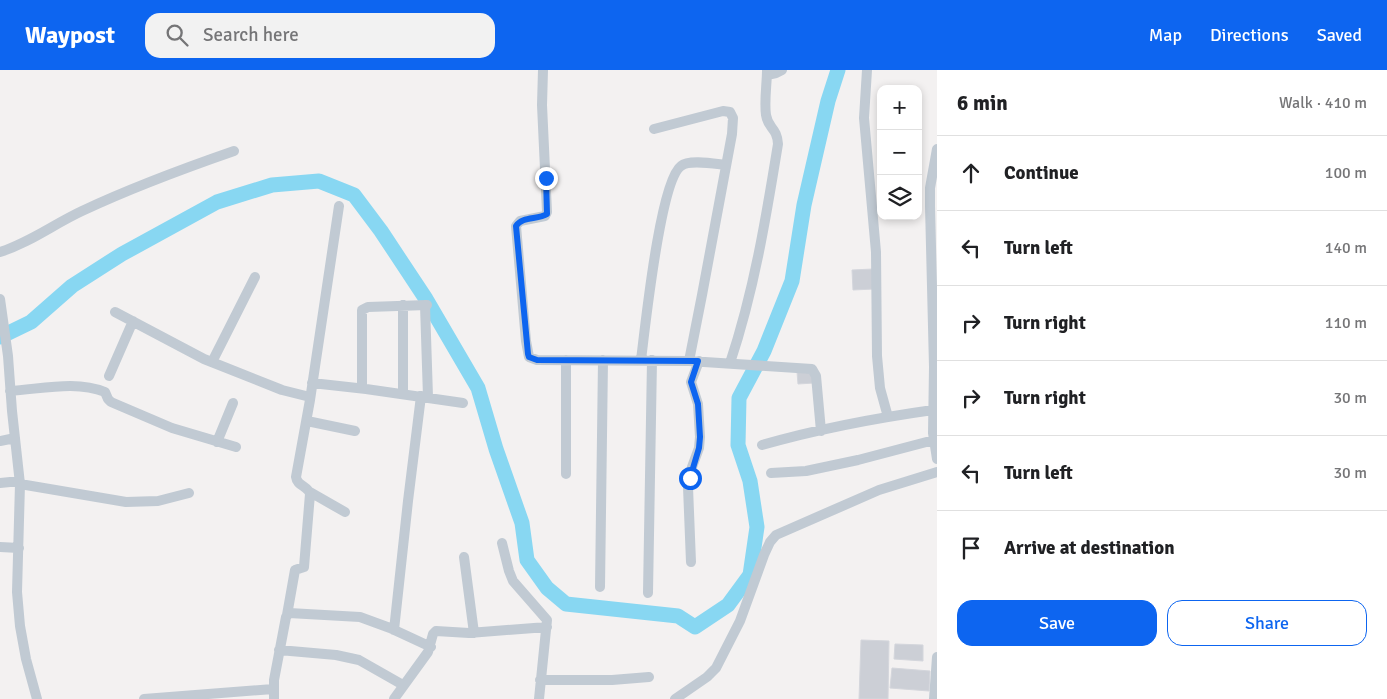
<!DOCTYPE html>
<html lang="en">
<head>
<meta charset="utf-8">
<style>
  body { margin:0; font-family:Signika,sans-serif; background:#f2f2f2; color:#202124 }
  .controls { position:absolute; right:15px; top:15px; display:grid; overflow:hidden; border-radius:10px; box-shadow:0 2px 8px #0003 }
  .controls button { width:45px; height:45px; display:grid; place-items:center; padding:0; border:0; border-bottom:1px solid #e0e0e0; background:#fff; color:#202124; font:25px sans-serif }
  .stop { position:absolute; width:15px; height:15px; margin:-11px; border:4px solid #0d65f0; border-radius:50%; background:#fff }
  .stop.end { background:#0d65f0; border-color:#fff; box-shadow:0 1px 5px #0008 }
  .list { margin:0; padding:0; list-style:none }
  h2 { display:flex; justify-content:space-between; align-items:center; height:65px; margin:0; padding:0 20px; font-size:21px }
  h2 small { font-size:16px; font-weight:400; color:#757577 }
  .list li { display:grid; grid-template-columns:32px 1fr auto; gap:15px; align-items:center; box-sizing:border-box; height:75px; padding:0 20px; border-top:1px solid #e0e0e0 }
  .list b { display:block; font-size:19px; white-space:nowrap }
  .list em { font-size:16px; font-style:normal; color:#757577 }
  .actions { display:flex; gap:10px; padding:15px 20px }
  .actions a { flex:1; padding:11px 0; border:1px solid #0d65f0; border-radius:15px; text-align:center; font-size:18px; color:#0d65f0 }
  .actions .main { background:#0d65f0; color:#fff }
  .icon { flex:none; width:28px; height:28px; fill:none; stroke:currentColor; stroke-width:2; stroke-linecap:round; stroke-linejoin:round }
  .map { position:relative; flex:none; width:937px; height:629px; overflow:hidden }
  header { display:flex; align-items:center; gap:30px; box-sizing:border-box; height:70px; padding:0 25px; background:#0d65f0; color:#fff }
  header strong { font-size:24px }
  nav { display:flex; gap:28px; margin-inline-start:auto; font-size:18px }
  .search { width:350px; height:45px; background:#f2f2f2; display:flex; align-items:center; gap:12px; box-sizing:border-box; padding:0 18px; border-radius:15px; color:#757577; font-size:19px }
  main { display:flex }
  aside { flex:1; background:#fff }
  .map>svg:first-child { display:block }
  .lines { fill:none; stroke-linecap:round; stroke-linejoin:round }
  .river { stroke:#88d7f2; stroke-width:15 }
  .building { fill:#cccfd6; stroke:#d4d6dc }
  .minor { stroke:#c1cad3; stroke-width:10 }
  .route { stroke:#0d65f0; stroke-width:6 }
</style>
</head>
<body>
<header>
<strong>Waypost</strong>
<div class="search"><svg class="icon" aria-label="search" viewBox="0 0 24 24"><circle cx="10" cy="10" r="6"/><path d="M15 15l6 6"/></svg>Search here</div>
<nav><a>Map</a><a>Directions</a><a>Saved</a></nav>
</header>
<main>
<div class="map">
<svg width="937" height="629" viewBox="0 0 937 629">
  <rect width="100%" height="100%" fill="#f3f1f1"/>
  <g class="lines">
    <!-- river -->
    <path class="river" d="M0 267 31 252 72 216 122 184 217 132 272 115 319 111 354 125 381 161 426 229 478 318 496 379 522 453 527 490 547 518 566 534 678 546 695 557 728 535 750 505 757 457 750 411 738 375 739 328 764 281 792 211 804 135 828 31 838 0"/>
  </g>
  <!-- building -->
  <path class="building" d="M873 199 874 219 853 220 852 200Z
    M813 301 814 313 798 314 797 302Z
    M861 570 889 571 888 629H859Z
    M895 574 923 575V591L894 589Z
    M892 598 930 601 929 621 890 618Z"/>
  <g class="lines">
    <!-- minor -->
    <path class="minor" d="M543 0 542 35 547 142 545 146 520 151 516 156 526 271 529 287 537 290 689 291 812 299 816 306 821 361
      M867 0 864 48 876 182 877 286 880 318 888 347
      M767 5 776 3 782 0
      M654 59 723 41 730 42 733 48 732 64 702 225 689 291
      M937 79 930 118V136L934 297 933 363 937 389
      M0 182C29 173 54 154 82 141 131 118 182 99 234 81
      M0 229 8 286 12 341 20 414 17 522 20 556 26 589 37 629
      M403 235V324
      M425 235 428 327
      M115 242 204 289 282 320 310 327
      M566 290V404
      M641 290C645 259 660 111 681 96 689 89 716 94 726 95
      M212 292 255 207
      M730 293C754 221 766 148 778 74 777 57 768 59 766 45 764 31 767 14 767 0
      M109 306 133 251
      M312 313 366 319 463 333
      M362 318V240L368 237 427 235
      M10 321C42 319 76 310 105 322L108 329 111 332 172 358 236 377
      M307 351 355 361
      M0 371 15 368
      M217 372 233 333
      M762 375C818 359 876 348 933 340
      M771 403 806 401 858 390 934 370
      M0 413 20 411
      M20 414 126 432 158 431 189 423
      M310 422 345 442
      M502 473 509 501 513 511 547 550 539 629
      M0 477 19 478
      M464 487 474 563
      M691 492 688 417 692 397 699 378 700 367 698 334 691 312 699 291
      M600 517 603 290
      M648 523 652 290
      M287 545 295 500 304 497 310 424C308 416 297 416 296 407L310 330 339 136
      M394 560 408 431 421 326
      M279 580 336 585 359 590 403 615
      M540 610H612L649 607
      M144 629 273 619
      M274 629V610L286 547 289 543 360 547 390 558 431 577
      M394 629 428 582 433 564 436 561 469 563 547 557
      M675 629 707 607 716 598 740 551 764 485 770 472 776 465 879 420 937 402
      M934 629 937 587"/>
  </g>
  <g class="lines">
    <!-- route -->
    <path class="route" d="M546 108 547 144C538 150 522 146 516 156L528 284 529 287 537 290 698 291 691 312 698 334 700 367 699 378 690 408"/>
  </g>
</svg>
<div class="controls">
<button>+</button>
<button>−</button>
<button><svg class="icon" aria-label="layers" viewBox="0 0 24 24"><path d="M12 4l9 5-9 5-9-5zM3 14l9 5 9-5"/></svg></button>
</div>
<div class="stop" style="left:690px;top:408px"></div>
<div class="stop end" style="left:546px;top:108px"></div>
</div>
<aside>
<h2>6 min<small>Walk · 410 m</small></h2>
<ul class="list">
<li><svg class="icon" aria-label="ahead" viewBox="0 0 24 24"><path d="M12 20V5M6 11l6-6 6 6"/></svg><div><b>Continue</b></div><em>100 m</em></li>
<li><svg class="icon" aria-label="left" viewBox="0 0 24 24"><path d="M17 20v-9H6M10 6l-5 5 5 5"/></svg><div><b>Turn left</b></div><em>140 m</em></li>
<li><svg class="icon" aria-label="right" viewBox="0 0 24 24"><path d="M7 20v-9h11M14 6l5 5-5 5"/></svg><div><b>Turn right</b></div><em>110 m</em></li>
<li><svg class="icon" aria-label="right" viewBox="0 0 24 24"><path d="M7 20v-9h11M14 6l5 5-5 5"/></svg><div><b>Turn right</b></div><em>30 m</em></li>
<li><svg class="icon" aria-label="left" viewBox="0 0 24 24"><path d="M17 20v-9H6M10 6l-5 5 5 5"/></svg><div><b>Turn left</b></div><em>30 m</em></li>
<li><svg class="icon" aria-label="arrive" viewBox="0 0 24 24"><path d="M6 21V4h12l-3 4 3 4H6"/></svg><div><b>Arrive at destination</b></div></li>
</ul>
<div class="actions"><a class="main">Save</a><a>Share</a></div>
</aside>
</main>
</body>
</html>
